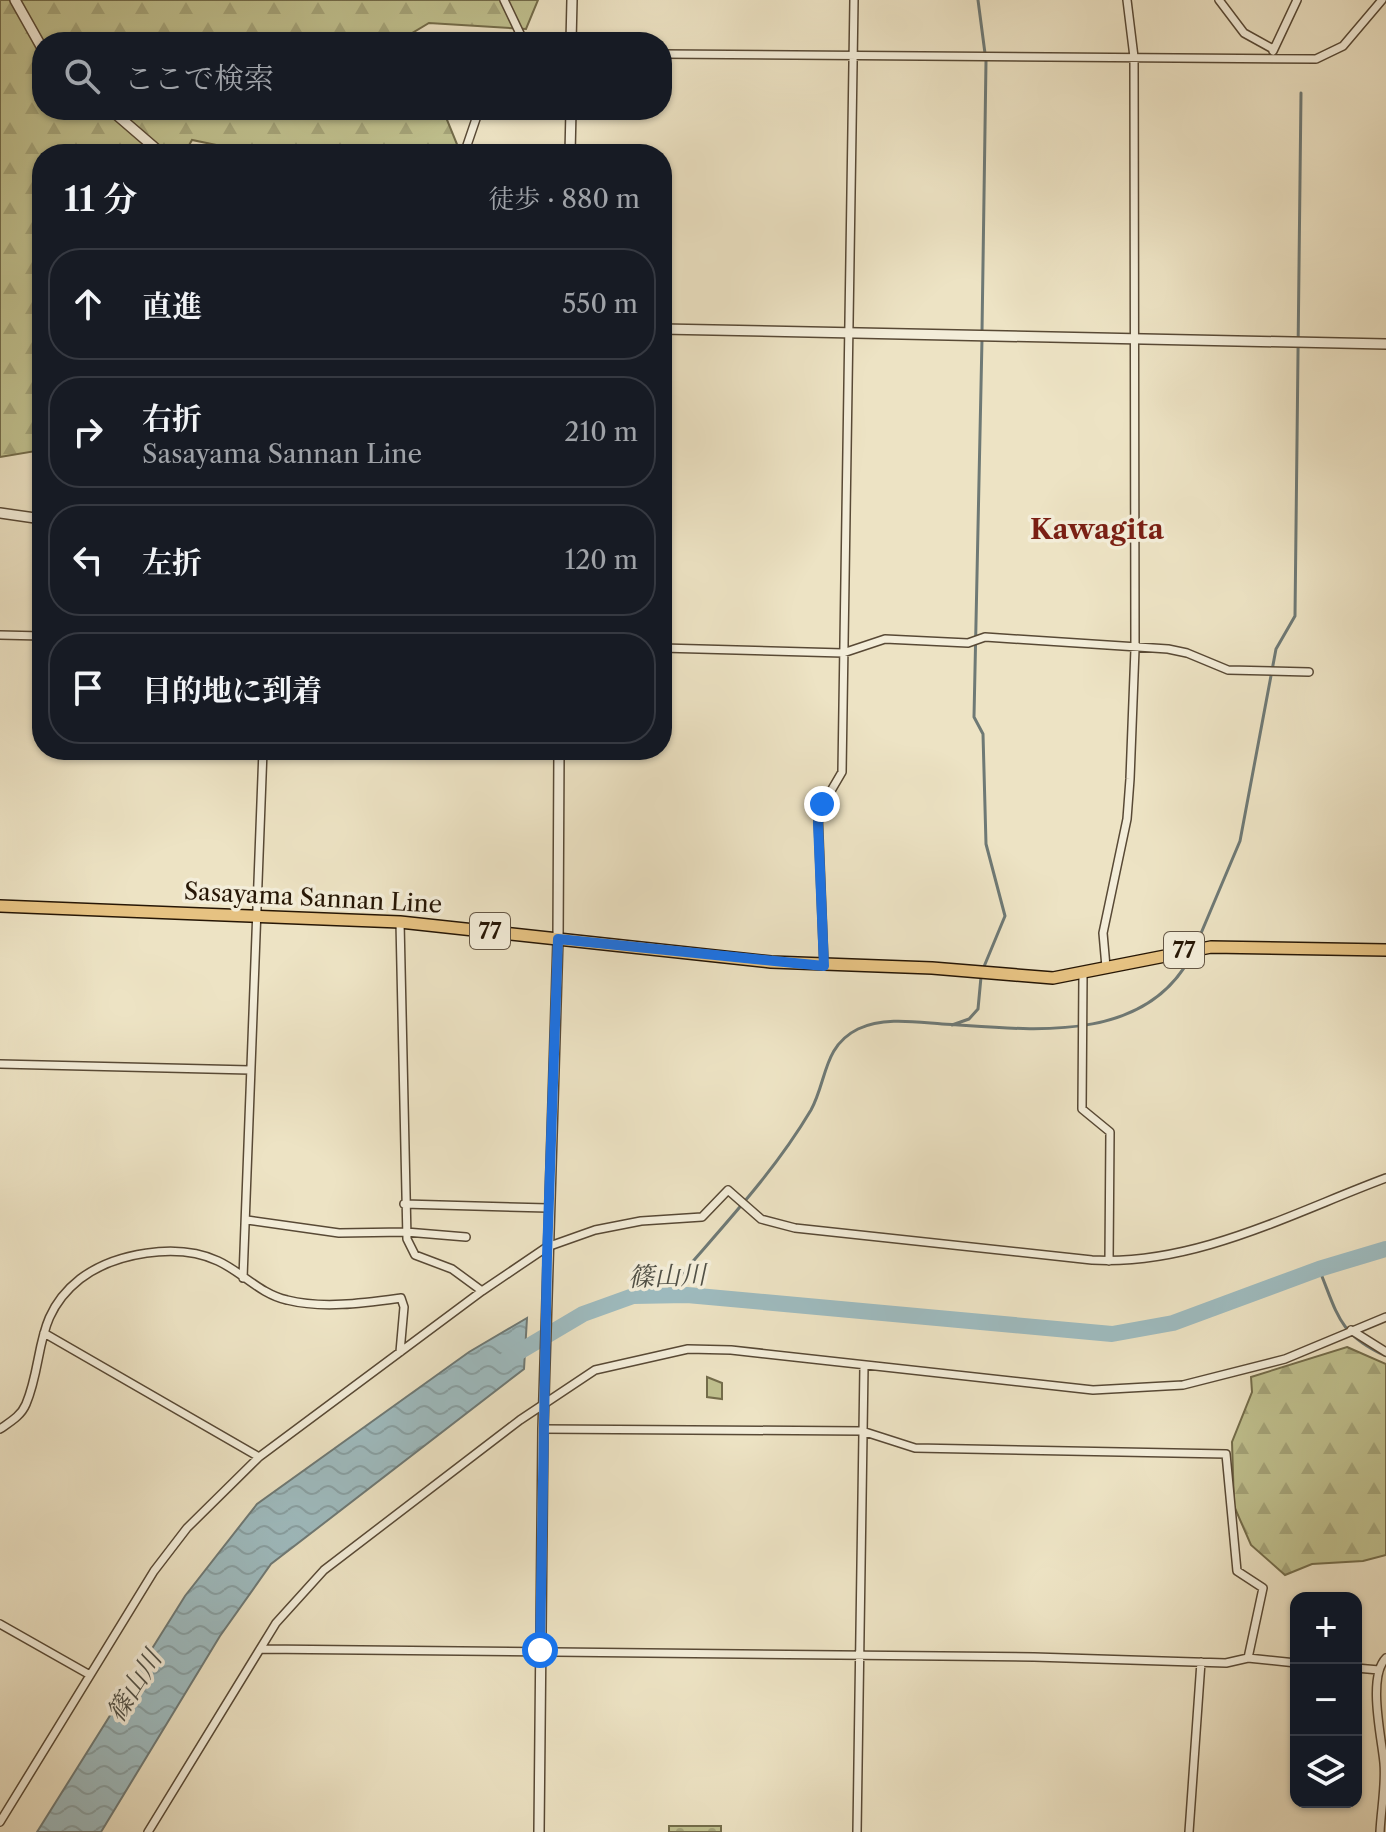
<!DOCTYPE html>
<html lang="ja">
<head>
<meta charset="utf-8">
<style>
  body { margin:0; font-family:"Libre Caslon Text","Noto Serif JP",serif; background:#20242c; color:#f1f3f6 }
  .controls { position:absolute; right:24px; bottom:24px; display:grid; overflow:hidden; border-radius:16px; box-shadow:0 2px 6px #0004 }
  .controls button { width:72px; height:72px; display:grid; place-items:center; padding:0; border:0; border-bottom:2px solid #363941; background:#171b24; color:#f1f3f6; font:40px sans-serif }
  .stop { position:absolute; width:24px; height:24px; margin:-18px; border:6px solid #1a73e8; border-radius:50%; background:#fff }
  .stop.end { background:#1a73e8; border-color:#fff; box-shadow:0 2px 8px #0008 }
  .list { margin:0; padding:0; list-style:none }
  h2 { display:flex; justify-content:space-between; align-items:center; height:104px; margin:0; padding:0 32px; font-size:34px }
  h2 small { font-size:26px; font-weight:400; color:#9ea1a6 }
  .list li { display:grid; grid-template-columns:52px 1fr auto; gap:24px; align-items:center; box-sizing:border-box; height:112px; margin:0 16px 16px; padding:0 16px; border:2px solid #363941; border-radius:32px }
  .list b { display:block; font-size:30px; white-space:nowrap }
  .list p { margin:0; font-size:26px; white-space:nowrap; color:#9ea1a6 }
  .list em { font-size:26px; font-style:normal; color:#9ea1a6 }
  .icon { flex:none; width:44px; height:44px; fill:none; stroke:currentColor; stroke-width:2; stroke-linecap:round; stroke-linejoin:round }
  .map { position:relative; flex:none; width:1386px; height:1832px; overflow:hidden }
  .search { position:absolute; background:#171b24; box-shadow:0 2px 6px #0004; left:32px; top:32px; width:640px; height:88px; display:flex; align-items:center; gap:20px; box-sizing:border-box; padding:0 28px; border-radius:32px; color:#9ea1a6; font-size:30px }
  .panel { position:absolute; background:#171b24; box-shadow:0 2px 6px #0004; left:32px; top:144px; width:640px; height:616px; border-radius:32px }
  .map>svg:first-child { display:block }
  .green { fill:#c0c18f; stroke:#736c4a; stroke-width:2 }
  .forest { fill:url(#forest-firs); stroke:#736c4a; stroke-width:2 }
  .cemetery { fill:url(#cemetery-stones); stroke:#736c4a; stroke-width:2 }
  .water { fill:url(#water-waves); stroke:#6e7975; stroke-width:2 }
  .lines { fill:none; stroke-linecap:round; stroke-linejoin:round }
  .stream { stroke:#6e7975; stroke-width:3 }
  .river { stroke:#9ebbbf; stroke-width:16 }
  .minor-casing { stroke:#584935; stroke-width:10 }
  .tertiary-casing { stroke:#584935; stroke-width:12 }
  .primary-casing { stroke:#261605; stroke-width:14 }
  .minor { stroke:#f3edd9; stroke-width:7 }
  .tertiary { stroke:#f3edd9; stroke-width:9 }
  .primary { stroke:#e6c282; stroke-width:11 }
  .route { stroke:#1a73e8; stroke-width:10 }
  .labels { text-anchor:middle; stroke-width:7; stroke-linejoin:round; paint-order:stroke }
  .shield { fill:#f3edd9; stroke:#645645; stroke-width:2 }
  .shield-label { font-size:22px; font-weight:bold; fill:#261605 }
  .street-label { font-size:24px; fill:#261605; stroke:#f3edd9 }
  .water-label { font-size:26px; font-style:italic; fill:#505046; stroke:#f3edd9 }
  .quarter-label { font-size:28px; font-weight:bold; fill:#7a1f14; stroke:#f3edd9 }
</style>
</head>
<body>
<div class="map">
<svg width="1386" height="1832" viewBox="0 0 1386 1832">
  <defs>
    <pattern id="forest-firs" width="22" height="20" patternUnits="userSpaceOnUse" patternTransform="scale(2)"><rect width="22" height="20" fill="#c0c18f"/><path d="M5 1l3.5 6h-7zM16 11l3.5 6h-7z" fill="#a5a57a"/></pattern>
    <pattern id="cemetery-stones" width="16" height="16" patternUnits="userSpaceOnUse" patternTransform="scale(2)"><rect width="16" height="16" fill="#c0c18f"/><path d="M2 7V4a2 2 0 0 1 4 0v3zM10 15v-3a2 2 0 0 1 4 0v3z" fill="#a5a57a"/></pattern>
    <pattern id="water-waves" width="16" height="10" patternUnits="userSpaceOnUse" patternTransform="scale(2)"><rect width="16" height="10" fill="#9ebbbf"/><path d="M0 5q4-4 8 0t8 0" fill="none" stroke="#88a0a3"/></pattern>
  </defs>
  <rect width="100%" height="100%" fill="#ede3c4"/>
  <filter id="stains"><feTurbulence type="fractalNoise" baseFrequency=".0025" numOctaves="4"/><feColorMatrix values="0 0 0 0 .2 0 0 0 0 .09 0 0 0 0 .02 0 0 0 .5 -.17"/></filter>
  <radialGradient id="worn" r=".72"><stop offset=".6" stop-color="#630" stop-opacity="0"/><stop offset="1" stop-color="#630" stop-opacity=".3"/></radialGradient>
  <!-- green -->
  <path class="green" d="M707 1377 722 1383V1399L707 1397Z"/>
  <!-- forest -->
  <path class="forest" d="M0 0H538L526 29 429 23 409 35 412 42H42V110H443L461 154H260L192 140 184 154H42V450L0 457Z
    M1347 1347 1386 1364V1555L1363 1561 1312 1564 1285 1575 1251 1545 1234 1506 1232 1442 1252 1392 1251 1377Z"/>
  <!-- cemetery -->
  <path class="cemetery" d="M669 1826H721V1832H669Z"/>
  <!-- water -->
  <path class="water" d="M527 1318 524 1369 271 1564 220 1636 101 1832H37L185 1596 257 1504 469 1352Z"/>
  <g class="lines">
    <!-- stream -->
    <path class="stream" d="M978 0 986 61 982 332
      M982 339 974 717 983 734 986 844 1005 916 983 969
      M1199 938 1240 841 1276 649 1295 616 1301 93
      M952 1025 969 1019 978 1009 981 977
      M1319 1269C1338 1315 1338 1334 1386 1356
      M664 1295C715 1234 770 1179 811 1110 827 1081 823 1046 858 1029 884 1017 915 1022 942 1024 1028 1029 1142 1046 1190 958"/>
    <!-- river -->
    <path class="river" d="M507 1359 583 1314 633 1296 687 1295 1112 1334 1173 1323 1319 1269 1386 1249"/>
    <defs>
      <path id="minor" d="M504 0 524 42
        M1219 0 1244 33 1273 49
        M1273 51 1297 0
        M662 54 1316 59 1343 46 1382 0
        M464 154 479 110
        M0 635 42 636
        M662 648 843 653 885 639 968 643 985 637 1168 649 1187 653 1228 670 1309 672
        M400 922 407 1239 415 1255 452 1269 482 1291
        M824 966 818 813 842 772 854 0
        M1106 967 1103 933 1127 819 1130 779 1135 649 1134 57 1127 0
        M1083 975 1082 1109 1110 1132 1109 1261
        M0 1064 250 1070
        M404 1204 548 1208
        M247 1220 339 1233 406 1232 466 1237
        M243 1278 263 750
        M1351 1330 1386 1352
        M44 1333 259 1457
        M0 1429C10 1422 21 1416 26 1404 45 1359 33 1316 80 1279 114 1253 177 1242 218 1261 242 1272 260 1294 287 1300 323 1309 364 1303 401 1298L404 1307 400 1352
        M543 1429 862 1431 915 1448 1226 1454 1237 1571 1263 1588 1248 1658
        M0 1624 90 1675
        M261 1649 1034 1657 1226 1663 1248 1658 1296 1663
        M1356 1668 1379 1670
        M0 1822 154 1571 187 1528 259 1457 482 1291 547 1247 595 1230 641 1221 702 1217 728 1190 761 1219 795 1228 1092 1260C1194 1266 1292 1213 1386 1178
        M148 1832 276 1623 324 1570 520 1420 595 1370 688 1349 731 1350 1093 1390 1183 1385 1285 1359 1386 1317
        M857 1832 864 1366
        M1189 1832 1201 1662
        M1380 1832C1381 1810 1386 1785 1384 1763 1382 1739 1367 1677 1386 1658"/>
      <path id="tertiary" d="M15 0 42 48
        M571 42 572 0
        M111 110 162 154
        M570 154 571 110
        M662 329 1386 344
        M0 513 42 519
        M539 1832 543 1429 558 939 559 750"/>
      <path id="primary" d="M0 906 400 922 771 962 932 968 1053 978 1211 947 1386 950"/>
    </defs>
    <!-- minor casing -->
    <use href="#minor" class="minor-casing"/>
    <!-- tertiary casing -->
    <use href="#tertiary" class="tertiary-casing"/>
    <!-- primary casing -->
    <use href="#primary" class="primary-casing"/>
    <!-- minor -->
    <use href="#minor" class="minor"/>
    <!-- tertiary -->
    <use href="#tertiary" class="tertiary"/>
    <!-- primary -->
    <use href="#primary" class="primary"/>
  </g>
  <g class="lines">
    <!-- route -->
    <path class="route" d="M540 1650 547 1256 558 939 824 966 818 823 822 804"/>
  </g>
  <g class="labels">
    <!-- shield labels -->
    <g class="shield">
      <rect x="470" y="913" width="40" height="36" rx="6"/>
      <rect x="1164" y="932" width="40" height="36" rx="6"/>
    </g>
    <g class="shield-label">
      <text x="490" y="939">77</text>
      <text x="1184" y="958">77</text>
    </g>
    <!-- street labels -->
    <g class="street-label">
      <text transform="translate(313 898) rotate(3)" y="8">Sasayama Sannan Line</text>
    </g>
    <!-- water labels -->
    <g class="water-label">
      <text transform="translate(667 1276) rotate(-2)" y="9">篠山川</text>
      <text transform="translate(134 1686) rotate(-58)" y="9">篠山川</text>
    </g>
    <!-- quarter labels -->
    <g class="quarter-label">
      <text x="1097" y="539">Kawagita</text>
    </g>
  </g>
  <rect width="100%" height="100%" filter="url(#stains)"/>
  <rect width="100%" height="100%" fill="url(#worn)"/>
</svg>
<div class="controls">
<button>+</button>
<button>−</button>
<button><svg class="icon" aria-label="layers" viewBox="0 0 24 24"><path d="M12 4l9 5-9 5-9-5zM3 14l9 5 9-5"/></svg></button>
</div>
<div class="stop" style="left:540px;top:1650px"></div>
<div class="stop end" style="left:822px;top:804px"></div>
<div class="search"><svg class="icon" aria-label="search" viewBox="0 0 24 24"><circle cx="10" cy="10" r="6"/><path d="M15 15l6 6"/></svg>ここで検索</div>
<section class="panel">
<h2>11 分<small>徒歩 · 880 m</small></h2>
<ul class="list">
<li><svg class="icon" aria-label="ahead" viewBox="0 0 24 24"><path d="M12 20V5M6 11l6-6 6 6"/></svg><div><b>直進</b></div><em>550 m</em></li>
<li><svg class="icon" aria-label="right" viewBox="0 0 24 24"><path d="M7 20v-9h11M14 6l5 5-5 5"/></svg><div><b>右折</b><p>Sasayama Sannan Line</p></div><em>210 m</em></li>
<li><svg class="icon" aria-label="left" viewBox="0 0 24 24"><path d="M17 20v-9H6M10 6l-5 5 5 5"/></svg><div><b>左折</b></div><em>120 m</em></li>
<li><svg class="icon" aria-label="arrive" viewBox="0 0 24 24"><path d="M6 21V4h12l-3 4 3 4H6"/></svg><div><b>目的地に到着</b></div></li>
</ul>
</section>
</div>
</body>
</html>
